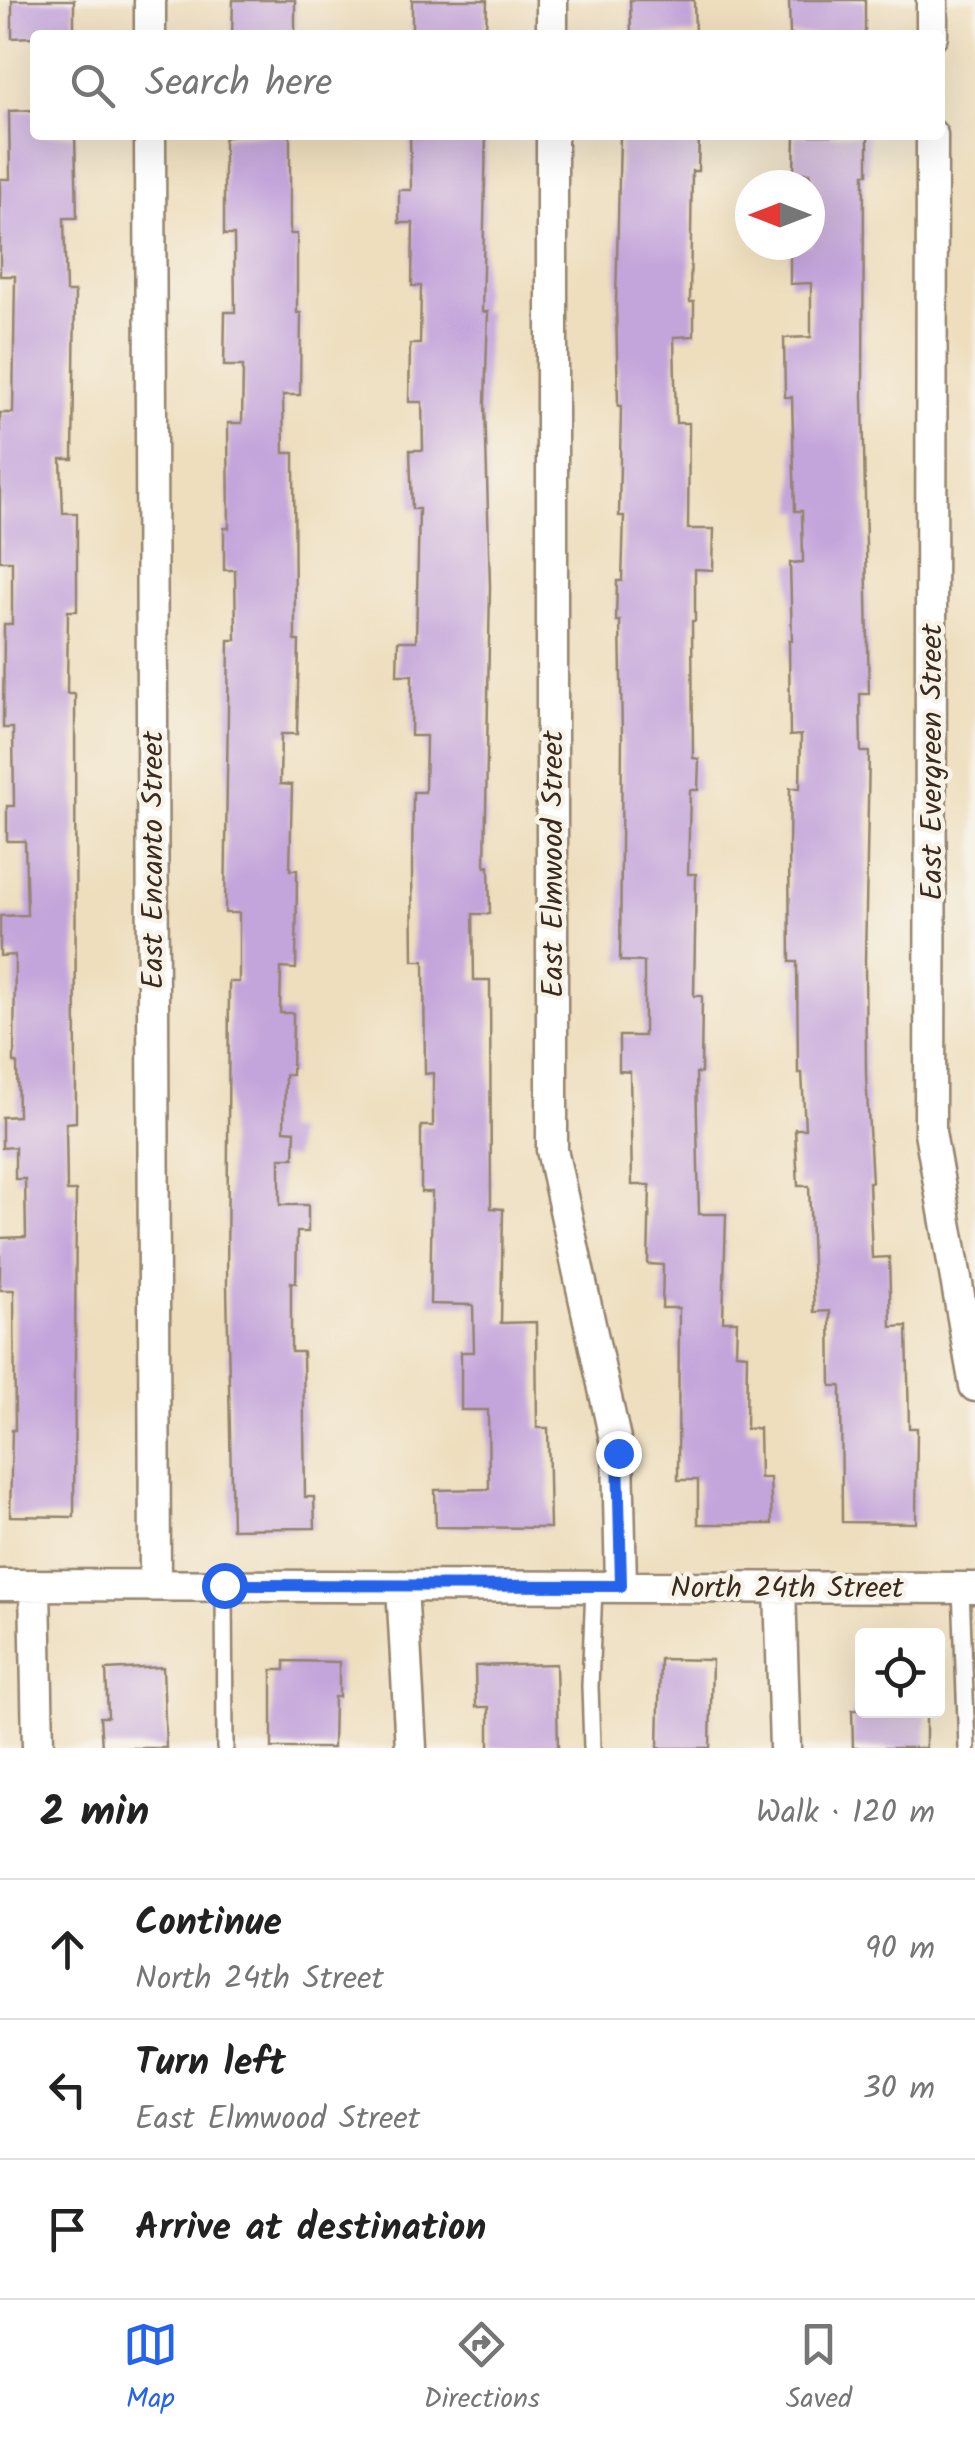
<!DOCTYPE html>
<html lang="en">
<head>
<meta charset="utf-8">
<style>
  body { margin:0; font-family:Kalam,sans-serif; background:#f2f2f2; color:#222 }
  .controls { position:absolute; right:30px; bottom:30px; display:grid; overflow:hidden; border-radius:10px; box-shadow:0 10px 40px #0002 }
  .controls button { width:90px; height:90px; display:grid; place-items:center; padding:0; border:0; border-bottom:2px solid #e0e0e0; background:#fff; color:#222; font:50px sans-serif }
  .compass { position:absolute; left:735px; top:170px; width:90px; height:90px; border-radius:50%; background:#fff; box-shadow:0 10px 40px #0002; rotate:270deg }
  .stop { position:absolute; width:30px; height:30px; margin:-22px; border:8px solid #2563eb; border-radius:50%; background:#fff }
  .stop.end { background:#2563eb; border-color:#fff; box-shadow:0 2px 10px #0008 }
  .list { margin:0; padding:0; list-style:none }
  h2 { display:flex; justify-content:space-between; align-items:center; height:130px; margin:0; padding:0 40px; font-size:42px }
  h2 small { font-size:32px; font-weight:400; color:#767676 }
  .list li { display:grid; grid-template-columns:65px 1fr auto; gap:30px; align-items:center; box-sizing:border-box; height:140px; padding:0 40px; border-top:2px solid #e0e0e0 }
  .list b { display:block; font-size:38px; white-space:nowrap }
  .list p { margin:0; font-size:32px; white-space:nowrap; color:#767676 }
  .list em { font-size:32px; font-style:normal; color:#767676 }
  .icon { flex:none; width:55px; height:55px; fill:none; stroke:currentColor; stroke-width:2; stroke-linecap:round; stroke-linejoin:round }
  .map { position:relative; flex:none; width:975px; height:1748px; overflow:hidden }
  .search { position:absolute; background:#fff; box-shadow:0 10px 40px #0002; left:30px; right:30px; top:30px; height:110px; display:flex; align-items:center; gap:25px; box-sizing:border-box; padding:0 35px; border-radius:10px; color:#767676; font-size:38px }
  .sheet { height:550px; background:#fff }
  nav { display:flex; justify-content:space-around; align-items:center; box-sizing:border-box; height:140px; border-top:2px solid #e0e0e0; background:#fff; font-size:28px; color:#767676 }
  nav a { display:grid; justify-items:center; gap:5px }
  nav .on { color:#2563eb }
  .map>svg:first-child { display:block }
  .building { fill:#c4a5db }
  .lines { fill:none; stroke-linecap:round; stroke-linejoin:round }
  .service-casing { stroke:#94846e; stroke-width:20 }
  .minor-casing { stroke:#94846e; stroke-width:35 }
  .service { stroke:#fff; stroke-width:15 }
  .minor { stroke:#fff; stroke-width:30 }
  .route { stroke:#2563eb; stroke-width:12 }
  .labels { text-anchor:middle; stroke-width:9; stroke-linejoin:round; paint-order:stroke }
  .street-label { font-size:30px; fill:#3b2a1e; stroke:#f7f3e8 }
</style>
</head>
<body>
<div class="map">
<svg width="975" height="1748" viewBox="0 0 975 1748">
  <rect width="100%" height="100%" fill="#f7f3e8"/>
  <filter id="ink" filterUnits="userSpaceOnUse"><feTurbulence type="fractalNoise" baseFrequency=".01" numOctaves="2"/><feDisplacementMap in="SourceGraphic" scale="20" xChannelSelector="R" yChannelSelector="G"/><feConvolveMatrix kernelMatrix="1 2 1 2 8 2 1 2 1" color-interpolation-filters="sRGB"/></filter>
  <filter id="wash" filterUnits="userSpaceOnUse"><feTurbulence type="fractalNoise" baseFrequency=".0048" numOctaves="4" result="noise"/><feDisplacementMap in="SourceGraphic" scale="40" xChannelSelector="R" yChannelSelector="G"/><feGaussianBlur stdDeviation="2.25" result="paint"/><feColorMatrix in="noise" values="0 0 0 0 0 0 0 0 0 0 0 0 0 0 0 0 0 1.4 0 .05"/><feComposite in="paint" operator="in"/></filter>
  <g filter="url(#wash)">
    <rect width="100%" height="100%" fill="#eedebe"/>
    <g id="blocks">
      <!-- building -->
      <path class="building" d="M12 0H74V35L12 38Z
        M233 0H295V35H232Z
        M412 0H487L486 35H412Z
        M630 0H694L695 35H631Z
        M789 0H865V35H790Z
        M35 110V135H75L77 218H64L66 292H75L73 459H61L63 513H77V611H68L67 694H75L76 1122 66 1123 67 1191H76L74 1517 10 1516 12 1430H15L14 1290H0V1238L26 1237 25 1179H15V1147L2 1148V1117L18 1116 17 1063H14L15 955 0 956V916L27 915 25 841H7V806H14L13 728H3L4 624H12V561H0V413H13L15 276H0V179H10L9 111Z
        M234 135H290V234H297V313H301L300 395H283L284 453H294L295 641H299L297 734H281L280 784 292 785 290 870H297L296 969 281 968 280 1013H293L292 1075H285L284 1130 295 1131 294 1158H280V1205H308V1232H297L296 1283 291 1282V1352H303L305 1497H314L315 1528 232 1529 227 1286 229 982H239V913H225L229 640H236L235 570H224V528H229L228 423H242L243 366H224L225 312H235L234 235H224V138Z
        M410 135H486L482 312H488L485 403 490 586 485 867 489 866 490 914H473L474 980H490L491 1208 503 1209 501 1323 536 1322 537 1428H548L550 1528 436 1527 435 1490 489 1489 488 1410H461V1352H474L473 1305 430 1304 432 1192H421V1126H433V1073L425 1074 424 961H413L412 868 413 792H425L426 736H411L412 675H397L398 641H416L419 509H412L410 450H423L422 402H409L410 344H420L421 286H412L413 223H399V190H411Z
        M620 135H699L698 171H692L690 302H694V336L674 337 676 423H689L688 529H714L713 570 695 569V621H692L693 758 699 759 698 790H690L688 874H696L694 996H702L701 1073H696L699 1214H726L723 1321H737L736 1353 747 1354 746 1429 759 1428 760 1478H770L772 1524H698V1480H678L679 1308H662L663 1265 648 1264 650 1185H632L630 1072 619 1071V1036H644V962L620 961 622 737 620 621H616L617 581H622L624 516H619L621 406H618L616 304Z
        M795 135H868V174H864L863 397 869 694H860L861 752H869L865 962 866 1074 872 1182H869L872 1258 889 1257 891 1327 907 1326 909 1428H917L916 1523 842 1522 841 1386H831L830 1311 814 1312 809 1186H798L795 1129H805L802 1073H798L797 962H790L789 845 790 788H800L801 735 790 736 789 641H792L790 563 803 562 802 511H795L792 397H785L784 338 811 337V283L790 284V245H810V173H794Z
        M660 1659 712 1660 710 1748H658Z
        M285 1661 339 1662V1697H334L333 1748H272V1670H285Z
        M556 1664 558 1748H489V1707H476L475 1666Z
        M163 1667 166 1748H102L100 1717H108L106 1670Z
        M852 1710H926V1748H853Z"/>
    </g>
  </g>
  <g filter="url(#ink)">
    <use href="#blocks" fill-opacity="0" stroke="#94846e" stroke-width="2.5"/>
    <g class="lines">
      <defs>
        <path id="service" d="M224 1585 225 1748
          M961 1588 967 1748
          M592 1748 590 1686 594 1587"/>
        <path id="minor" d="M150 0V35
          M552 0V35
          M932 35V0
          M150 135 155 1585
          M552 135V1150L618 1453 621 1586
          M932 135 930 1132 975 1386
          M0 1585 975 1588
          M35 1585 38 1748
          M402 1586 411 1748
          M780 1588 785 1748"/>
      </defs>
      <!-- service casing -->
      <use href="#service" class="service-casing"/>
      <!-- minor casing -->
      <use href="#minor" class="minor-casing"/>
      <!-- service -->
      <use href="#service" class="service"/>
      <!-- minor -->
      <use href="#minor" class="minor"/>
    </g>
  </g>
  <g class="lines" filter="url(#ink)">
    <!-- route -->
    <path class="route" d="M224 1585 621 1586 618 1453"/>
  </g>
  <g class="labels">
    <!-- street labels -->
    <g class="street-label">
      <text transform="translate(931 762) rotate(-90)" y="10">East Evergreen Street</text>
      <text transform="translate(152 860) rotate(-90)" y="10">East Encanto Street</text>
      <text transform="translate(552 864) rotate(-90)" y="10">East Elmwood Street</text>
      <text x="787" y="1597">North 24th Street</text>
    </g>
  </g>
</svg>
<div class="controls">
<button><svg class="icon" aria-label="locate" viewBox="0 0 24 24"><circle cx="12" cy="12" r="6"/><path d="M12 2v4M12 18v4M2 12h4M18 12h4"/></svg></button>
</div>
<svg class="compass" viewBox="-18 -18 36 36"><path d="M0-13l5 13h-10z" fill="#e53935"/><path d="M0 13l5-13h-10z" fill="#767676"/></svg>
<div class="stop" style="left:224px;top:1585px"></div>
<div class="stop end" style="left:618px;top:1453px"></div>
<div class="search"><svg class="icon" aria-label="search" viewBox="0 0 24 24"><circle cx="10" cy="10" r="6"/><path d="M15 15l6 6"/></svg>Search here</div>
</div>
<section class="sheet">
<h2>2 min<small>Walk · 120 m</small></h2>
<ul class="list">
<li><svg class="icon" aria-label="ahead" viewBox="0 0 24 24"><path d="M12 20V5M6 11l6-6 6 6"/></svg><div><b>Continue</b><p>North 24th Street</p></div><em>90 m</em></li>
<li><svg class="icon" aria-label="left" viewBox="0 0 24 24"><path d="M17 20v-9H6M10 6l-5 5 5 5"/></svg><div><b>Turn left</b><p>East Elmwood Street</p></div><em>30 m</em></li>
<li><svg class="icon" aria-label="arrive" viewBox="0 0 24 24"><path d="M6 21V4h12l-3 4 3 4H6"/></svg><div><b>Arrive at destination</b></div></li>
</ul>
</section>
<nav>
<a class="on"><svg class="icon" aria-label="map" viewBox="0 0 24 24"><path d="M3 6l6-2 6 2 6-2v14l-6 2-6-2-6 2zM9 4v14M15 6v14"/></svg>Map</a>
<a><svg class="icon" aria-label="directions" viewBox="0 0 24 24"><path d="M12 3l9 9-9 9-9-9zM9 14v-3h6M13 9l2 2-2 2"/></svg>Directions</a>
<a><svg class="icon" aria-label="saved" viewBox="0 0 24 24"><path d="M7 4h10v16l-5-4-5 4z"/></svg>Saved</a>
</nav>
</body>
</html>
